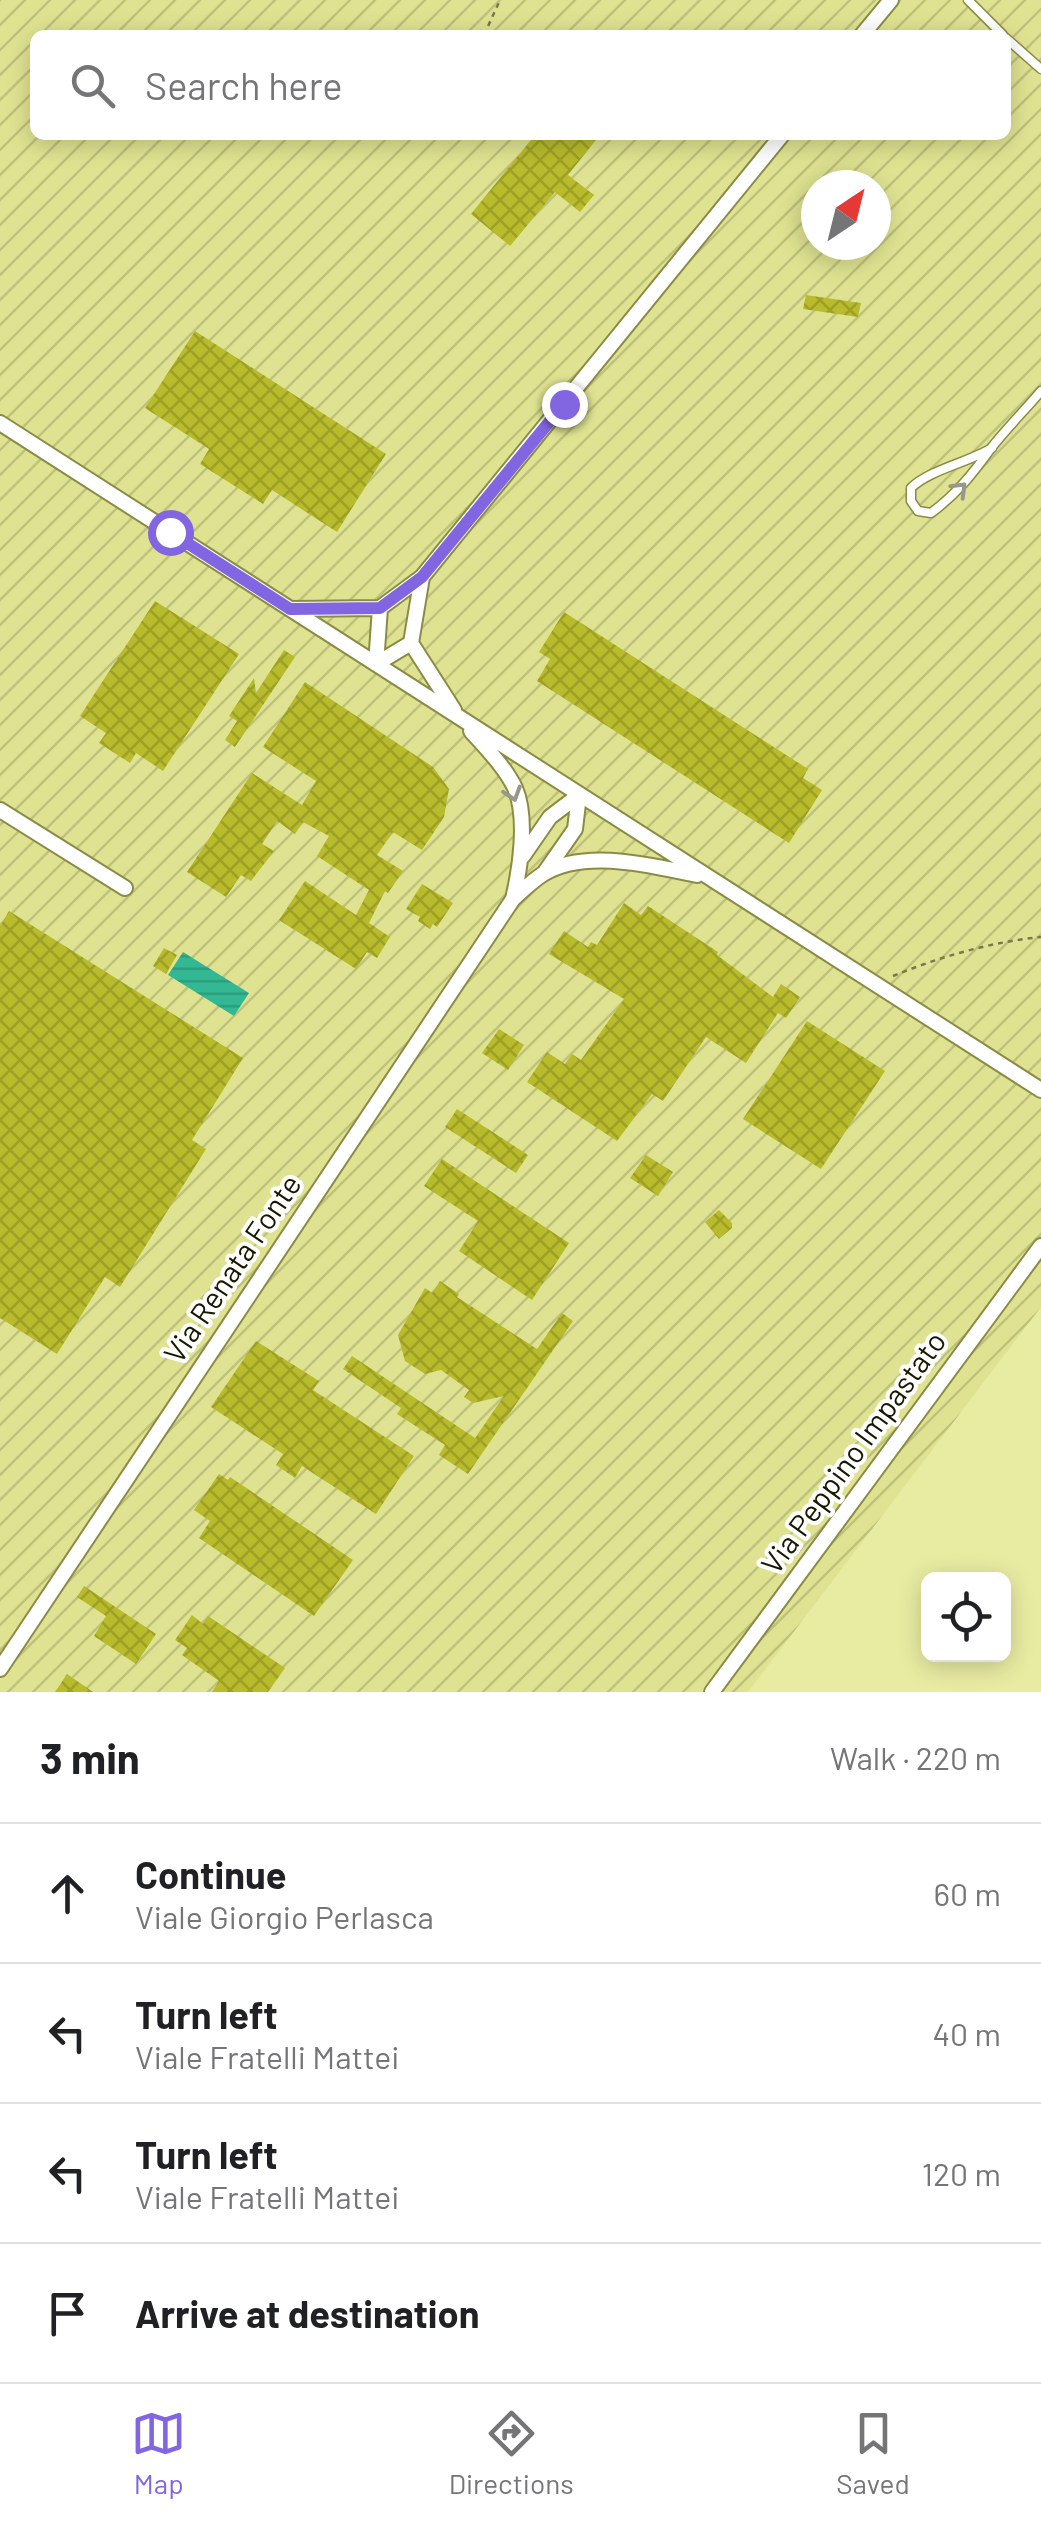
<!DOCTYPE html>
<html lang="en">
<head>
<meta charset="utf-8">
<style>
  body { margin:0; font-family:Barlow,sans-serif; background:#f6f6f6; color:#202124 }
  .controls { position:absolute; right:30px; bottom:30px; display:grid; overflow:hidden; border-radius:15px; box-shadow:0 5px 25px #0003 }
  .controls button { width:90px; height:90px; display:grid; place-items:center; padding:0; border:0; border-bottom:2px solid #e0e0e0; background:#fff; color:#202124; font:50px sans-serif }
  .compass { position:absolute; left:801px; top:170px; width:90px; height:90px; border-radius:50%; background:#fff; box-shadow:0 5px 25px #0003; rotate:35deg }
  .stop { position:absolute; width:30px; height:30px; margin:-22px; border:8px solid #8266e1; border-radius:50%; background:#fff }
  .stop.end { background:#8266e1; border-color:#fff; box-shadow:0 2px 10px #0008 }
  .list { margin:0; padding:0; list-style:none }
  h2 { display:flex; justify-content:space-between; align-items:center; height:130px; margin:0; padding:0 40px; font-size:42px }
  h2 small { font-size:32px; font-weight:400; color:#757577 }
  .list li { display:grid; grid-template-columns:65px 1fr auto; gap:30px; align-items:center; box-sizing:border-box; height:140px; padding:0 40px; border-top:2px solid #e0e0e0 }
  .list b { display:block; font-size:38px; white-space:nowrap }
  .list p { margin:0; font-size:32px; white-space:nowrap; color:#757577 }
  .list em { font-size:32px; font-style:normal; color:#757577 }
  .icon { flex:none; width:55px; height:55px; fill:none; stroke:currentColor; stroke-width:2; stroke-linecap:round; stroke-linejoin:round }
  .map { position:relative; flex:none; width:1041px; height:1692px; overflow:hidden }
  .search { position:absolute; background:#fff; box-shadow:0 5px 25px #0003; left:30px; right:30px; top:30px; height:110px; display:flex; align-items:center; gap:25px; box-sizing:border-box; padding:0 35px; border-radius:15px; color:#757577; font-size:38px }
  .sheet { height:690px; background:#fff }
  nav { display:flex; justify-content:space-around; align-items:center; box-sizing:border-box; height:140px; border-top:2px solid #e0e0e0; background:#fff; font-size:28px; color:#757577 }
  nav a { display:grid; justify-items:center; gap:5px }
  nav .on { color:#8266e1 }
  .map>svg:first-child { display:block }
  .industrial { fill:url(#industrial-furrows); fill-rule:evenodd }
  .water { fill:url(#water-rules) }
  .building { fill:url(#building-cross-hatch) }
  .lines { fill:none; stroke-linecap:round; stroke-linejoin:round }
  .lane-casing { stroke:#8a8c45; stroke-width:11 }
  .street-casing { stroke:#8a8c45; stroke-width:18 }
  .path { stroke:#787a4b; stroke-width:2.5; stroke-dasharray:5 5; stroke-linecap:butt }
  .lane { stroke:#fff; stroke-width:8 }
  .street { stroke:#fff; stroke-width:14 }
  .oneway { stroke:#97978c }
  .route { stroke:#8266e1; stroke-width:12 }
  .labels { text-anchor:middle; stroke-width:8; stroke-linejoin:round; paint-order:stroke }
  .street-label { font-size:30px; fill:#171800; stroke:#fff }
</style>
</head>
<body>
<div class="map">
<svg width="1041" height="1692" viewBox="0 0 1041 1692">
  <defs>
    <pattern id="industrial-furrows" width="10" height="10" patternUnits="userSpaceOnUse" patternTransform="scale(2.5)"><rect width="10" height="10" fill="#dfe391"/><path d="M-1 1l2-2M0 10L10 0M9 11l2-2" fill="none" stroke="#bfc27b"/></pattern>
    <pattern id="water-rules" width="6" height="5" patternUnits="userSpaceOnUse" patternTransform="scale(2.5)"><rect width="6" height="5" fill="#33b894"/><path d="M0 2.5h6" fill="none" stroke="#2c9d7e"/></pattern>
    <pattern id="building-cross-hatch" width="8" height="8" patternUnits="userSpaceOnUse" patternTransform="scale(2.5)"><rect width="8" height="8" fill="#b8bb2b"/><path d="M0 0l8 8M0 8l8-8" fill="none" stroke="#9da025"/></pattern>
  </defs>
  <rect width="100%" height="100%" fill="#e8eca2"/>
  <!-- industrial -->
  <path class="industrial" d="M0 0H1041V1307L748 1692H0ZM35 35H1006V135H35ZM816 185H876V245H816Z"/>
  <!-- water -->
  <path class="water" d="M183 952 249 993 234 1016 168 975Z"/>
  <!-- building -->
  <path class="building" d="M535 135H600L568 175 594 195 580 212 555 192 510 246 471 214Z
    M806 295 861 303 858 317 803 309Z
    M195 331 386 454 337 532 272 490 263 504 200 464 209 449 145 408Z
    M155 601 239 654 163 771 136 753 130 763 99 743 106 733 80 716Z
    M564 612 808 769 803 778 822 790 789 843 537 681 550 659 539 652Z
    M284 650 295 657 235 747 225 740 237 721 229 716 254 678 256 693Z
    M305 682 433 767 449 789 444 817 422 850 393 832 377 855 403 871 388 893 385 891 369 923 390 937 377 958 367 952 356 969 279 920 305 881 356 915 369 890 317 856 329 836 303 822 295 834 277 821 262 844 274 851 251 881 241 875 226 897 187 872 252 773 302 805 316 781 263 747Z
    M422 884 453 903 437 927 433 924 430 929 418 921 420 917 406 909Z
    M624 903 641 915 648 906 718 952 717 955 773 997 781 984 800 997 786 1018 778 1013 746 1063 706 1037 663 1101 652 1094 617 1141 527 1082 547 1052 565 1064 572 1054 581 1060 624 999 549 954 564 931 588 947 591 942 597 945Z
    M9 911 243 1058 192 1140 206 1149 120 1287 105 1277 57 1354 0 1318V926Z
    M164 948 177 955 166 974 153 966Z
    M807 1021 885 1071 821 1169 743 1119Z
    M499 1029 524 1045 508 1070 482 1053Z
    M457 1109 528 1155 516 1173 445 1127Z
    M646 1155 673 1172 658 1196 630 1178Z
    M442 1159 569 1243 532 1300 459 1251 478 1221 424 1186Z
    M719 1210 732 1223V1228L719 1239 705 1222Z
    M440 1281 459 1294 457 1297 537 1349 562 1313 573 1321 468 1474 439 1455 445 1445 397 1414 401 1408 343 1369 352 1356 475 1438 504 1396 473 1403 464 1397 469 1390 441 1370 425 1374 405 1361 398 1335 425 1288 432 1293Z
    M256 1341 319 1381 313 1390 414 1456 376 1514 302 1466 295 1478 276 1465 283 1454 211 1407Z
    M219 1474 228 1480 230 1477 353 1560 314 1616 199 1538 210 1521 194 1510Z
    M84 1586 156 1634 136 1664 94 1636 106 1616 77 1597Z
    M192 1615 203 1624 208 1616 285 1668 268 1692H212L219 1681 182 1655 187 1648 175 1640Z
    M67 1674 93 1692H55Z"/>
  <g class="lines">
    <defs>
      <path id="lane" d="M968 0 1003 35
        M1006 38 1041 69
        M992 448C967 463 929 470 911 488V501L918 511 931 513C957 494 974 472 992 447 1007 428 1025 410 1041 391"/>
      <path id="street" d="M862 35 891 0
        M0 423 1041 1090
        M422 577 782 135
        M291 609 380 608 422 577 411 643 454 710
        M376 664 380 608
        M376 664 411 643
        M471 731C486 748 505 767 515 788 528 818 520 869 513 899 522 891 532 881 543 874 586 848 652 866 697 875
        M0 810 125 888
        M523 856 550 817 579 795 575 829 545 872
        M0 1669 513 899
        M712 1692 1041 1246"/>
    </defs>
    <!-- lane casing -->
    <use href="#lane" class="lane-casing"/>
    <!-- street casing -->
    <use href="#street" class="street-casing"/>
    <!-- path -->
    <path class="path" d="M484 35 500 0
      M440 136 441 135
      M893 976C939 957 991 942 1041 937"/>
    <!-- lane -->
    <use href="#lane" class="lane"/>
    <!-- street -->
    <use href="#street" class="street"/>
  </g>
  <!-- one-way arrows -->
  <defs><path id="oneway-chevron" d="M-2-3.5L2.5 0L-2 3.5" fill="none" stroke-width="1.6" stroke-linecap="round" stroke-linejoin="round" transform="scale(2.5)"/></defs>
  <g class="oneway">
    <use href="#oneway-chevron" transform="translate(960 489) rotate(-45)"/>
    <use href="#oneway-chevron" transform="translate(513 794) rotate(72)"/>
  </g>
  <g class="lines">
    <!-- route -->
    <path class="route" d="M170 532 290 609 380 608 422 577 564 404"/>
  </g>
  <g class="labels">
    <!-- street labels -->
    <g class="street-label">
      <text transform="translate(233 1269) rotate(-56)" y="10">Via Renata Fonte</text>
      <text transform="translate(854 1453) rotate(-54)" y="10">Via Peppino Impastato</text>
    </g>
  </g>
</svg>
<div class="controls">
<button><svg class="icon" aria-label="locate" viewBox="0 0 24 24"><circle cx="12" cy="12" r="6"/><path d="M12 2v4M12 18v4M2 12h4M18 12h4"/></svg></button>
</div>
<svg class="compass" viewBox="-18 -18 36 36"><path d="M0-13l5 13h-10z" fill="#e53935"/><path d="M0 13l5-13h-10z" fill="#757577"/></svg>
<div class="stop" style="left:170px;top:532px"></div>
<div class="stop end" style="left:564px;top:404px"></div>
<div class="search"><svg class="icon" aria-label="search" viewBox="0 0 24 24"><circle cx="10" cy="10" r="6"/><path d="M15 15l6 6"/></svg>Search here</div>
</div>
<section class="sheet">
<h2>3 min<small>Walk · 220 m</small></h2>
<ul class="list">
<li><svg class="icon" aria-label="ahead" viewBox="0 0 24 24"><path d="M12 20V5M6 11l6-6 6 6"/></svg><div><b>Continue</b><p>Viale Giorgio Perlasca</p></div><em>60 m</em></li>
<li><svg class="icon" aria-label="left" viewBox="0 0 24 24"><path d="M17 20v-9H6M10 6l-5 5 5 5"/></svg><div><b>Turn left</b><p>Viale Fratelli Mattei</p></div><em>40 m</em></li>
<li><svg class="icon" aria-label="left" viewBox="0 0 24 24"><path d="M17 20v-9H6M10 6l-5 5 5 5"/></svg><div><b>Turn left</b><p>Viale Fratelli Mattei</p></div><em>120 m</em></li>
<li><svg class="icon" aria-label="arrive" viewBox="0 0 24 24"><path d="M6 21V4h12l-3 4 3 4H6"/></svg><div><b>Arrive at destination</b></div></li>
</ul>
</section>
<nav>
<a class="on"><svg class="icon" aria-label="map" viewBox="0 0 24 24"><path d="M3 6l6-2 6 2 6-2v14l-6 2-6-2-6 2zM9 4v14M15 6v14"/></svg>Map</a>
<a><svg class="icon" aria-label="directions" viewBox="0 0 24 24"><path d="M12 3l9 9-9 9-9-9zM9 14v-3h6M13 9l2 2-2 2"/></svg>Directions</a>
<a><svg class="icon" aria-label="saved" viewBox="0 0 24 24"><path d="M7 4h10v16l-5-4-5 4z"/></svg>Saved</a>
</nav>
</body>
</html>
